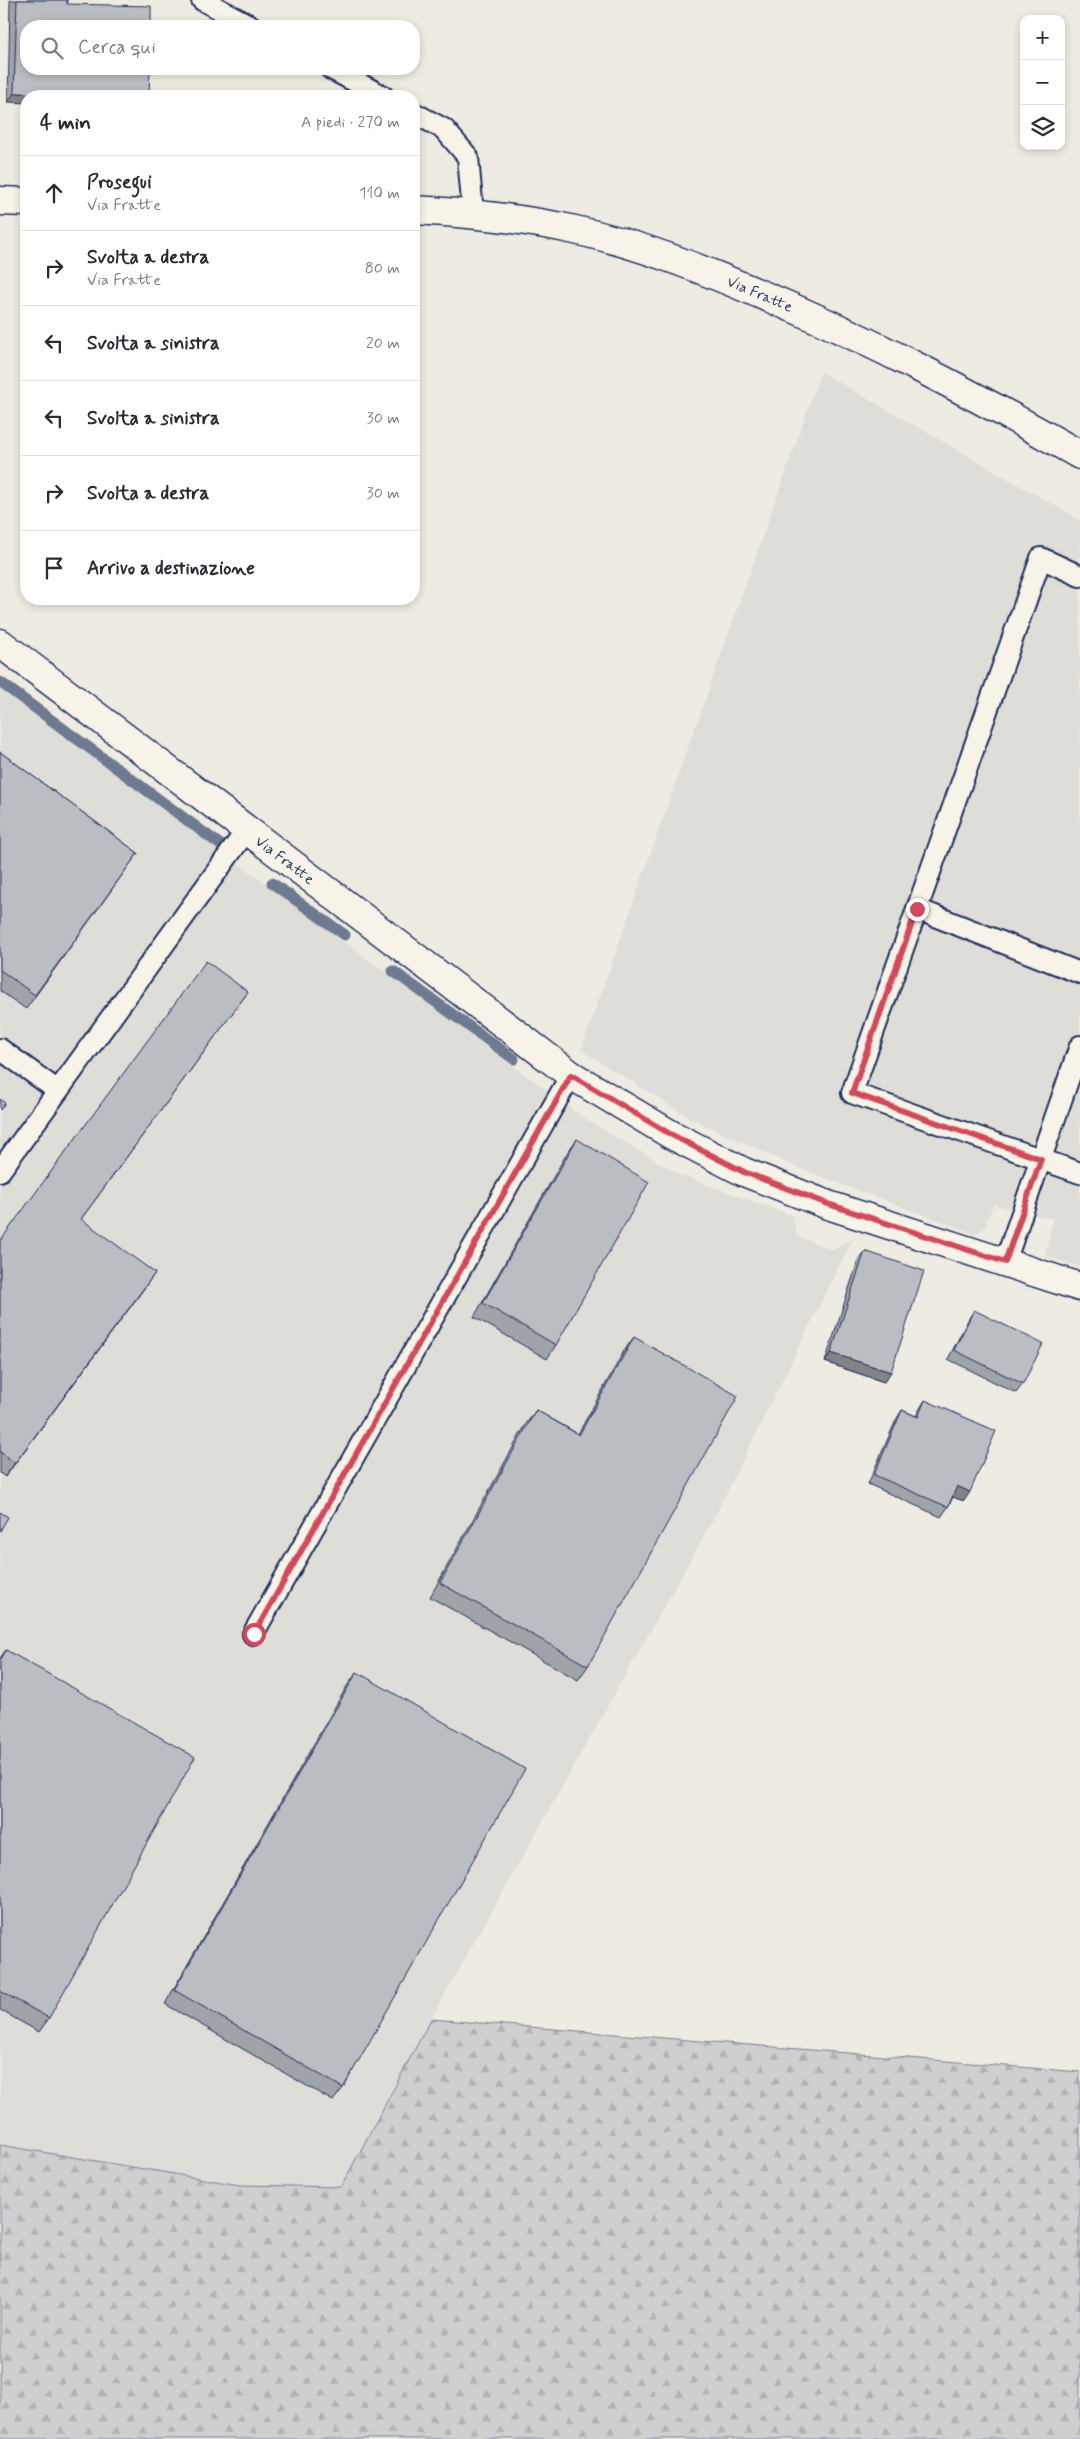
<!DOCTYPE html>
<html lang="it">
<head>
<meta charset="utf-8">
<style>
  body { margin:0; font-family:Mynerve,sans-serif; background:#f7f7f7; color:#2b2b33 }
  .controls { position:absolute; right:15px; top:15px; display:grid; overflow:hidden; border-radius:10px; box-shadow:0 2px 8px #0003 }
  .controls button { width:45px; height:45px; display:grid; place-items:center; padding:0; border:0; border-bottom:1px solid #e1e1e2; background:#fff; color:#2b2b33; font:25px sans-serif }
  .stop { position:absolute; width:15px; height:15px; margin:-11px; border:4px solid #d1495b; border-radius:50%; background:#fff }
  .stop.end { background:#d1495b; border-color:#fff; box-shadow:0 1px 5px #0008 }
  .list { margin:0; padding:0; list-style:none }
  h2 { display:flex; justify-content:space-between; align-items:center; height:65px; margin:0; padding:0 20px; font-size:21px }
  h2 small { font-size:16px; font-weight:400; color:#7c7c81 }
  .list li { display:grid; grid-template-columns:32px 1fr auto; gap:15px; align-items:center; box-sizing:border-box; height:75px; padding:0 20px; border-top:1px solid #e1e1e2 }
  .list b { display:block; font-size:19px; white-space:nowrap }
  .list p { margin:0; font-size:16px; white-space:nowrap; color:#7c7c81 }
  .list em { font-size:16px; font-style:normal; color:#7c7c81 }
  .icon { flex:none; width:28px; height:28px; fill:none; stroke:currentColor; stroke-width:2; stroke-linecap:round; stroke-linejoin:round }
  .map { position:relative; flex:none; width:1080px; height:2439px; overflow:hidden }
  .search { position:absolute; background:#fff; box-shadow:0 2px 8px #0003; left:20px; top:20px; width:400px; height:55px; display:flex; align-items:center; gap:12px; box-sizing:border-box; padding:0 18px; border-radius:20px; color:#7c7c81; font-size:19px }
  .panel { position:absolute; background:#fff; box-shadow:0 2px 8px #0003; left:20px; top:90px; width:400px; height:515px; border-radius:20px }
  .map>svg:first-child { display:block }
  .built { fill:#deddd8 }
  .forest { fill:url(#forest-firs); stroke:#757f96 }
  .lines { fill:none; stroke-linecap:round; stroke-linejoin:round }
  .stream { stroke:#6e7992; stroke-width:11 }
  .lane-casing { stroke:#1b2f5e; stroke-width:24 }
  .street-casing { stroke:#1b2f5e; stroke-width:31 }
  .secondary-casing { stroke:#1b2f5e; stroke-width:31 }
  .lane { stroke:#f7f3e8; stroke-width:20 }
  .street { stroke:#f7f3e8; stroke-width:28 }
  .secondary { stroke:#f7f3e8; stroke-width:28 }
  .wall { fill:#a0a3a7; stroke:#1b2f5e }
  .shaded-wall { fill:#828488; stroke:#1b2f5e }
  .building { fill:#babdc2; stroke:#1b2f5e }
  .route { stroke:#d1495b; stroke-width:6 }
  .labels { text-anchor:middle; stroke-width:4.5; stroke-linejoin:round; paint-order:stroke }
  .street-label { font-size:15px; fill:#1b2f5e; stroke:#f7f3e8 }
</style>
</head>
<body>
<div class="map">
<svg width="1080" height="2439" viewBox="0 0 1080 2439">
  <defs>
    <pattern id="forest-firs" width="22" height="20" patternUnits="userSpaceOnUse" patternTransform="scale(1.25)"><rect width="22" height="20" fill="#cfcfcf"/><path d="M5 1l3.5 6h-7zM16 11l3.5 6h-7z" fill="#b1b2b4"/></pattern>
  </defs>
  <rect width="100%" height="100%" fill="#eeebe2"/>
  <filter id="ink" filterUnits="userSpaceOnUse"><feTurbulence type="fractalNoise" baseFrequency=".02" numOctaves="2"/><feDisplacementMap in="SourceGraphic" scale="10" xChannelSelector="R" yChannelSelector="G"/><feConvolveMatrix kernelMatrix="1 2 1 2 8 2 1 2 1" color-interpolation-filters="sRGB"/></filter>
  <g filter="url(#ink)">
    <!-- built -->
    <path class="built" d="M821 372 1080 520V1267L1045 1256 1053 1219 993 1204 985 1228 975 1234 791 1165 690 1118 581 1050Z
      M0 689 587 1120 680 1175 793 1216 797 1236 833 1250 853 1238 714 1518 431 2019 341 2187 240 2185 0 2145Z"/>
    <!-- forest -->
    <path class="forest" d="M431 2019 1080 2072V2439H0V2145L240 2185 341 2187Z"/>
    <g class="lines">
      <!-- stream -->
      <path class="stream" d="M0 682 222 846
        M272 883 345 935
        M393 971 514 1059"/>
      <defs>
        <path id="lane" d="M202 0 251 26
          M331 69 383 96
          M414 113 444 129 468 157 473 213
          M1080 576 1041 558 852 1093 1080 1173
          M917 909 1080 973
          M0 1049 58 1091
          M0 1171 246 831
          M1005 1262 1080 1046
          M253 1634 571 1075"/>
        <path id="street" d="M0 643 571 1075 670 1134 744 1172 828 1205 1080 1287"/>
        <path id="secondary" d="M0 201 26 202
          M414 210C468 213 522 218 575 230 639 244 699 268 760 294 871 340 976 396 1080 455"/>
      </defs>
      <!-- lane casing -->
      <use href="#lane" class="lane-casing"/>
      <!-- street casing -->
      <use href="#street" class="street-casing"/>
      <!-- secondary casing -->
      <use href="#secondary" class="secondary-casing"/>
      <!-- lane -->
      <use href="#lane" class="lane"/>
      <!-- street -->
      <use href="#street" class="street"/>
      <!-- secondary -->
      <use href="#secondary" class="secondary"/>
    </g>
    <!-- wall -->
    <path class="wall" d="M10 0H67V4L149 96H26L8 102Z
      M0 752 138 853 26 1009 0 991Z
      M248 992 81 1219 145 1287 5 1477 0 1473V1241Z
      M577 1139 556 1345 547 1359 474 1317 567 1153Z
      M865 1251 884 1382 825 1362 858 1261Z
      M974 1310 1023 1384 1016 1393 948 1359 968 1320Z
      M634 1337 588 1666 578 1680 430 1597 526 1424 536 1410 578 1434 624 1351Z
      M925 1400 964 1501 953 1497 948 1507 941 1517 868 1484 896 1420 902 1410 916 1416 919 1410Z
      M6 1650 49 2018 39 2032 0 2010V1658Z
      M357 1672 343 2088 333 2101 165 2004 347 1686Z"/>
    <!-- shaded-wall -->
    <path class="shaded-wall" d="M14 93 79 94 78 96H26V103L8 102Z
      M155 1273 145 1287 5 1477 15 1463Z
      M831 1353 891 1372 884 1382 825 1362Z
      M957 1486 970 1492 964 1501 950 1496Z"/>
    <!-- building -->
    <path class="building" d="M17 0H67V4L151 6V26H26V69H150L149 96H79V94L14 93Z
      M0 752 138 853 35 995 0 970Z
      M206 961 248 992 81 1219 155 1273 15 1463 0 1452V1241Z
      M0 1099 5 1103 0 1110Z
      M577 1139 649 1182 556 1345 483 1303Z
      M865 1251 924 1271 891 1372 831 1353Z
      M974 1310 1043 1344 1023 1384 954 1350Z
      M634 1337 738 1396 588 1666 440 1583 536 1410 579 1435Z
      M925 1400 996 1431 970 1492 957 1486 948 1507 874 1475 902 1410 918 1417Z
      M0 1512 8 1517 0 1531Z
      M6 1650 195 1757 49 2018 0 1991V1661Z
      M357 1672 525 1769 343 2088 174 1990Z"/>
  </g>
  <g class="lines" filter="url(#ink)">
    <!-- route -->
    <path class="route" d="M254 1634 571 1075 670 1134 744 1172 828 1204 1005 1262 1041 1159 852 1093 917 909"/>
  </g>
  <g class="labels">
    <!-- street labels -->
    <g class="street-label">
      <text transform="translate(760 294) rotate(23)" y="5">Via Fratte</text>
      <text transform="translate(285 860) rotate(37)" y="5">Via Fratte</text>
    </g>
  </g>
</svg>
<div class="controls">
<button>+</button>
<button>−</button>
<button><svg class="icon" aria-label="layers" viewBox="0 0 24 24"><path d="M12 4l9 5-9 5-9-5zM3 14l9 5 9-5"/></svg></button>
</div>
<div class="stop" style="left:254px;top:1634px"></div>
<div class="stop end" style="left:917px;top:909px"></div>
<div class="search"><svg class="icon" aria-label="search" viewBox="0 0 24 24"><circle cx="10" cy="10" r="6"/><path d="M15 15l6 6"/></svg>Cerca qui</div>
<section class="panel">
<h2>4 min<small>A piedi · 270 m</small></h2>
<ul class="list">
<li><svg class="icon" aria-label="ahead" viewBox="0 0 24 24"><path d="M12 20V5M6 11l6-6 6 6"/></svg><div><b>Prosegui</b><p>Via Fratte</p></div><em>110 m</em></li>
<li><svg class="icon" aria-label="right" viewBox="0 0 24 24"><path d="M7 20v-9h11M14 6l5 5-5 5"/></svg><div><b>Svolta a destra</b><p>Via Fratte</p></div><em>80 m</em></li>
<li><svg class="icon" aria-label="left" viewBox="0 0 24 24"><path d="M17 20v-9H6M10 6l-5 5 5 5"/></svg><div><b>Svolta a sinistra</b></div><em>20 m</em></li>
<li><svg class="icon" aria-label="left" viewBox="0 0 24 24"><path d="M17 20v-9H6M10 6l-5 5 5 5"/></svg><div><b>Svolta a sinistra</b></div><em>30 m</em></li>
<li><svg class="icon" aria-label="right" viewBox="0 0 24 24"><path d="M7 20v-9h11M14 6l5 5-5 5"/></svg><div><b>Svolta a destra</b></div><em>30 m</em></li>
<li><svg class="icon" aria-label="arrive" viewBox="0 0 24 24"><path d="M6 21V4h12l-3 4 3 4H6"/></svg><div><b>Arrivo a destinazione</b></div></li>
</ul>
</section>
</div>
</body>
</html>
